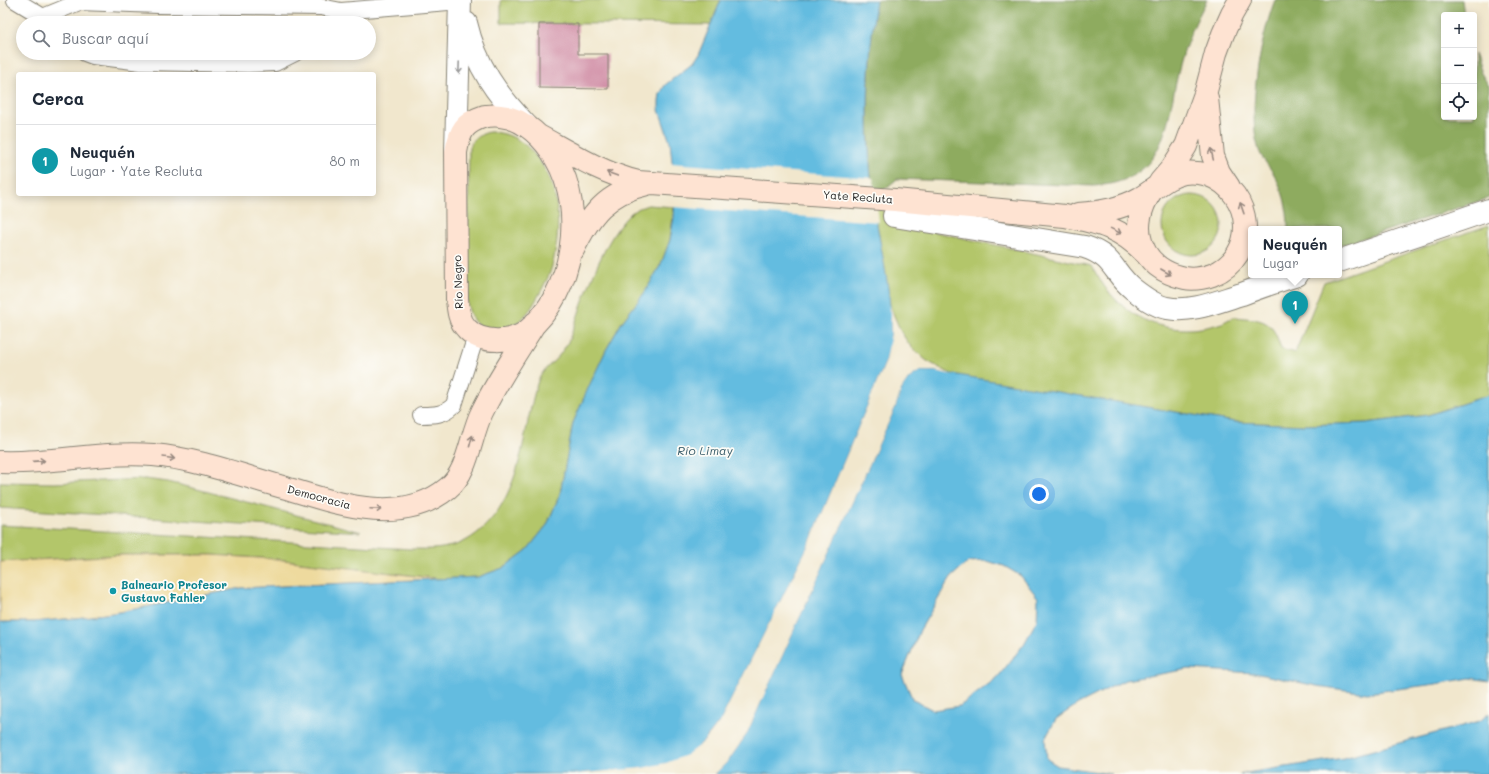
<!DOCTYPE html>
<html lang="es">
<head>
<meta charset="utf-8">
<style>
  body { margin:0; font-family:Mali,sans-serif; background:#f6f6f7; color:#1f2937 }
  .controls { position:absolute; right:12px; top:12px; display:grid; overflow:hidden; border-radius:4px; box-shadow:0 2px 10px #0003 }
  .controls button { width:36px; height:36px; display:grid; place-items:center; padding:0; border:0; border-bottom:1px solid #e0e1e3; background:#fff; color:#1f2937; font:20px sans-serif }
  .you { position:absolute; left:1039px; top:494px; width:14px; height:14px; margin:-10px; border:3px solid #fff; border-radius:50%; background:#1a73e8; box-shadow:0 0 0 6px #1a73e833 }
  .badge { display:grid; place-items:center; width:26px; height:26px; border-radius:50%; background:#d1495b; color:#fff; font-size:13px; font-weight:700 }
  .pin { position:absolute; translate:-50% -33px; filter:drop-shadow(0 1px 2px #0008) }
  .pin::after { content:''; position:absolute; top:21px; width:14px; height:12px; background:inherit; clip-path:polygon(0 0,100% 0,50% 100%) }
  .popup { position:absolute; left:1248px; top:226px; width:94px; height:52px; box-sizing:border-box; display:grid; place-content:center; border-radius:4px; background:#fff; filter:drop-shadow(0 1px 3px #0005); font-size:13px; white-space:nowrap; color:#747a83 }
  .popup b { font-size:15px; color:#1f2937 }
  .popup::after { content:''; position:absolute; left:50%; top:100%; margin-left:-8px; border:8px solid transparent; border-top-color:#fff }
  .list { margin:0; padding:0; list-style:none }
  h2 { display:flex; justify-content:space-between; align-items:center; height:52px; margin:0; padding:0 16px; font-size:17px }
  h2 small { font-size:13px; font-weight:400; color:#747a83 }
  .list li { display:grid; grid-template-columns:26px 1fr auto; gap:12px; align-items:center; box-sizing:border-box; height:72px; padding:0 16px; border-top:1px solid #e0e1e3 }
  .list b { display:block; font-size:15px; white-space:nowrap }
  .list p { margin:0; font-size:13px; white-space:nowrap; color:#747a83 }
  .list em { font-size:13px; font-style:normal; color:#747a83 }
  .icon { flex:none; width:22px; height:22px; fill:none; stroke:currentColor; stroke-width:2; stroke-linecap:round; stroke-linejoin:round }
  .map { position:relative; flex:none; width:1489px; height:774px; overflow:hidden }
  .search { position:absolute; background:#fff; box-shadow:0 2px 10px #0003; left:16px; top:16px; width:360px; height:44px; display:flex; align-items:center; gap:10px; box-sizing:border-box; padding:0 14px; border-radius:22px; color:#747a83; font-size:15px }
  .panel { position:absolute; background:#fff; box-shadow:0 2px 10px #0003; left:16px; top:72px; width:360px; height:124px; border-radius:4px }
  .map>svg:first-child { display:block }
  .green { fill:#b3c66a; stroke:#687143 }
  .forest { fill:#8eab5e; stroke:#55643d }
  .sand { fill:#eeda9e; stroke:#857b5d }
  .water { fill:#63bce0; stroke:#406c7e; fill-rule:evenodd }
  .pier { fill:#f1e7cd }
  .building { fill:#d291a8 }
  .lines { fill:none; stroke-linecap:round; stroke-linejoin:round }
  .service-casing { stroke:#868274; stroke-width:18 }
  .pedestrian-casing { stroke:#868274; stroke-width:24 }
  .tertiary-casing { stroke:#868274; stroke-width:24 }
  .secondary-casing { stroke:#868274; stroke-width:24 }
  .service { stroke:#fff; stroke-width:16 }
  .pedestrian { stroke:#fff; stroke-width:22 }
  .tertiary { stroke:#fff; stroke-width:22 }
  .secondary { stroke:#fee3d2; stroke-width:22 }
  .oneway { stroke:#999 }
  .oneway2 { stroke:#988980 }
  .culture-dot { fill:#0f9aa8; stroke:#fdfcf7; stroke-width:1.5 }
  .labels { text-anchor:middle; stroke-width:3.5; stroke-linejoin:round; paint-order:stroke }
  .street-label { font-size:11px; fill:#1c1c1c; stroke:#fdfcf7 }
  .culture-label { font-size:11px; font-weight:bold; fill:#0d838f; stroke:#fdfcf7; text-anchor:start }
  .water-label { font-size:12px; font-style:italic; fill:#385c6a; stroke:#fdfcf7 }
</style>
</head>
<body>
<div class="map">
<svg width="1489" height="774" viewBox="0 0 1489 774">
  <rect width="100%" height="100%" fill="#fdfcf7"/>
  <filter id="ink" filterUnits="userSpaceOnUse"><feTurbulence type="fractalNoise" baseFrequency=".025" numOctaves="2"/><feDisplacementMap in="SourceGraphic" scale="8" xChannelSelector="R" yChannelSelector="G"/><feConvolveMatrix kernelMatrix="1 2 1 2 8 2 1 2 1" color-interpolation-filters="sRGB"/></filter>
  <filter id="wash" filterUnits="userSpaceOnUse"><feTurbulence type="fractalNoise" baseFrequency=".012" numOctaves="4" result="noise"/><feDisplacementMap in="SourceGraphic" scale="16" xChannelSelector="R" yChannelSelector="G"/><feGaussianBlur stdDeviation="0.9" result="paint"/><feColorMatrix in="noise" values="0 0 0 0 0 0 0 0 0 0 0 0 0 0 0 0 0 1.4 0 .05"/><feComposite in="paint" operator="in"/></filter>
  <g filter="url(#wash)">
    <rect width="100%" height="100%" fill="#f1e7cd"/>
    <!-- green -->
    <path class="green" d="M501 0H721L711 25 501 23Z
      M489 132C512 132 528 144 541 163 548 174 553 185 555 197 560 219 558 244 552 266 550 275 545 283 541 291 530 312 518 331 491 329 474 328 471 318 467 303L469 148C473 138 479 135 489 132Z
      M1162 225a30 30 0 1 1 60 0a30 30 0 1 1-60 0Z
      M873 199 894 223 1092 266C1111 304 1144 330 1189 329 1200 329 1212 326 1222 323 1226 321 1232 317 1236 317 1239 317 1242 318 1245 318 1269 320 1274 326 1281 349L1295 353 1324 282 1489 225V395L1428 415 1366 423 1304 425 1235 422 953 375 927 361 911 347 901 332 890 306Z
      M648 205 674 207 670 240 661 264 645 292 622 322 606 350 573 423 560 494 547 525 527 550 503 568 478 577 441 579 275 559 212 555H120L0 562V525L411 549C423 549 435 550 447 547 461 545 474 537 484 527 514 498 521 456 529 416 532 404 534 392 538 381 543 368 553 364 561 353 564 349 567 344 569 340 584 301 601 241 631 213 636 209 642 207 648 205Z
      M145 479 168 482 193 488 361 532 0 508V482L54 483Z"/>
    <!-- forest -->
    <path class="forest" d="M876 0H1207C1196 20 1187 40 1181 62 1165 119 1171 181 1094 186L897 179 873 199C866 133 867 65 876 0Z
      M1275 0H1462L1464 15H1444V117H1474V54L1481 73 1489 86V198L1339 246V229H1288C1288 208 1283 188 1272 171 1267 164 1260 156 1258 147 1247 111 1261 35 1275 0Z"/>
    <!-- sand -->
    <path class="sand" d="M120 555H212L275 559 441 579 241 588 120 612 76 618 33 622H0V562Z"/>
    <!-- water -->
    <path class="water" d="M721 0H876C867 64 865 132 873 197 878 241 892 287 891 332 891 341 888 352 886 361L811 540 721 720C711 733 701 746 687 755 659 772 605 771 573 774H0V622H33L76 618 120 612 241 588 478 577 503 568 527 550 547 525 560 494 573 423 589 386 606 350 622 322 645 292 661 264 670 240 674 217 675 191 670 142 659 110V102L660 94 665 85 692 64 698 55Z
      M920 371H934L1235 422 1304 425 1366 423 1428 415 1489 395V681L1470 678 1436 684 1367 693 1317 686 1254 673 1189 669 1125 680 1078 704 1056 719 1045 739 1047 759 1058 766 1111 774H715L728 761 746 735 895 408C901 389 903 381 920 371ZM987 561 1004 566 1021 576 1038 598 1037 620 1024 644 998 677 960 706 933 710 913 700 902 675 920 630 951 577 968 562Z
      M1489 713V774H1240L1344 758 1480 721Z"/>
    <!-- pier -->
    <path class="pier" d="M670 163 873 178 879 222 672 207 673 191Z
      M890 306 892 311 893 333 888 362 813 540 723 721 706 742 687 757 667 765 642 770 597 774H573L642 768 666 763 686 755 705 741 721 720 811 540 886 361 891 333Z
      M919 369H934L946 372 953 375 934 371H920L909 378 901 390 895 408 746 735 728 761 715 774H713L727 760 744 734 893 407 899 389 908 376Z"/>
    <g id="blocks">
      <!-- building -->
      <path class="building" d="M539 24H578V54H608V89L539 88Z"/>
    </g>
  </g>
  <g filter="url(#ink)">
    <use href="#blocks" fill-opacity="0" stroke="#868274" stroke-width="1"/>
    <g class="lines">
      <defs>
        <path id="service" d="M15 0 43 17 46 23
          M43 17 79 2 158 5 321 7 341 11 460 1
          M85 53 93 56 141 62 248 64 275 63 295 53
          M421 415C434 415 444 415 454 405L476 336"/>
        <path id="pedestrian" d="M894 216 1085 247C1115 257 1112 272 1133 289 1142 296 1155 306 1167 308 1192 313 1218 301 1242 294 1260 287 1278 281 1297 275
          M1339 261 1489 210"/>
        <path id="tertiary" d="M466 23C476 66 497 95 527 126
          M456 150 460 0"/>
        <path id="secondary" d="M1207 98 1213 156 1219 172 1229 187
          M485 116C490 116 495 115 500 116 524 118 545 139 556 159 586 210 574 293 527 331 512 343 481 344 467 329 459 321 458 310 457 299L456 152C460 130 464 123 485 116Z
          M539 136C572 154 602 173 638 182L895 200 1065 216C1100 223 1121 228 1146 254
          M1160 182 1172 168 1186 146 1206 91 1216 53 1223 34 1232 14 1240 0
          M1078 214C1100 212 1121 209 1140 198 1155 190 1165 177 1184 173 1192 172 1201 173 1208 175 1254 192 1259 256 1212 275 1203 278 1194 280 1185 278 1140 269 1126 227 1152 190
          M573 250C590 215 606 193 647 184
          M0 462C51 464 102 451 153 455 198 459 243 476 286 488 336 503 401 527 448 488 469 471 470 436 482 412 497 381 517 352 535 323"/>
      </defs>
      <!-- service casing -->
      <use href="#service" class="service-casing"/>
      <!-- pedestrian casing -->
      <use href="#pedestrian" class="pedestrian-casing"/>
      <!-- tertiary casing -->
      <use href="#tertiary" class="tertiary-casing"/>
      <!-- secondary casing -->
      <use href="#secondary" class="secondary-casing"/>
      <!-- service -->
      <use href="#service" class="service"/>
      <!-- pedestrian -->
      <use href="#pedestrian" class="pedestrian"/>
      <!-- tertiary -->
      <use href="#tertiary" class="tertiary"/>
      <!-- secondary -->
      <use href="#secondary" class="secondary"/>
    </g>
    <!-- one-way arrows -->
    <defs><path id="oneway-shaft" d="M-6 0H5M1.5-3L5.5 0L1.5 3" fill="none" stroke-width="1.6" stroke-linecap="round" stroke-linejoin="round"/></defs>
    <use class="oneway" href="#oneway-shaft" transform="translate(459 68) rotate(92)"/>
    <g class="oneway2">
      <use href="#oneway-shaft" transform="translate(1212 154) rotate(-103)"/>
      <use href="#oneway-shaft" transform="translate(612 174) rotate(-160)"/>
      <use href="#oneway-shaft" transform="translate(1242 208) rotate(-109)"/>
      <use href="#oneway-shaft" transform="translate(1116 231) rotate(26)"/>
      <use href="#oneway-shaft" transform="translate(1166 272) rotate(30)"/>
      <use href="#oneway-shaft" transform="translate(471 441) rotate(-75)"/>
      <use href="#oneway-shaft" transform="translate(169 458) rotate(9)"/>
      <use href="#oneway-shaft" transform="translate(39 461) rotate(-4)"/>
      <use href="#oneway-shaft" transform="translate(376 509) rotate(2)"/>
    </g>
  </g>
  <!-- markers -->
  <circle class="culture-dot" cx="113" cy="591" r="4"/>
  <g class="labels">
    <!-- street labels -->
    <g class="street-label">
      <text transform="translate(858 197) rotate(4)" y="4">Yate Recluta</text>
      <text transform="translate(458 282) rotate(-92)" y="4">Río Negro</text>
      <text transform="translate(319 497) rotate(15)" y="4">Democracia</text>
    </g>
    <!-- culture labels -->
    <g class="culture-label">
      <text x="121" y="589">Balneario Profesor<tspan x="121" dy="13">Gustavo Fahler</tspan></text>
    </g>
    <!-- water labels -->
    <g class="water-label">
      <text x="705" y="455">Río Limay</text>
    </g>
  </g>
</svg>
<div class="controls">
<button>+</button>
<button>−</button>
<button><svg class="icon" aria-label="locate" viewBox="0 0 24 24"><circle cx="12" cy="12" r="6"/><path d="M12 2v4M12 18v4M2 12h4M18 12h4"/></svg></button>
</div>
<div class="you"></div>
<div class="pin badge" style="left:1295px;top:324px;background:#0f9aa8">1</div>
<div class="popup"><b>Neuquén</b>Lugar</div>
<div class="search"><svg class="icon" aria-label="search" viewBox="0 0 24 24"><circle cx="10" cy="10" r="6"/><path d="M15 15l6 6"/></svg>Buscar aquí</div>
<section class="panel">
<h2>Cerca<small></small></h2>
<ul class="list">
<li><span class="badge" style="background:#0f9aa8">1</span><div><b>Neuquén</b><p>Lugar · Yate Recluta</p></div><em>80 m</em></li>
</ul>
</section>
</div>
</body>
</html>
